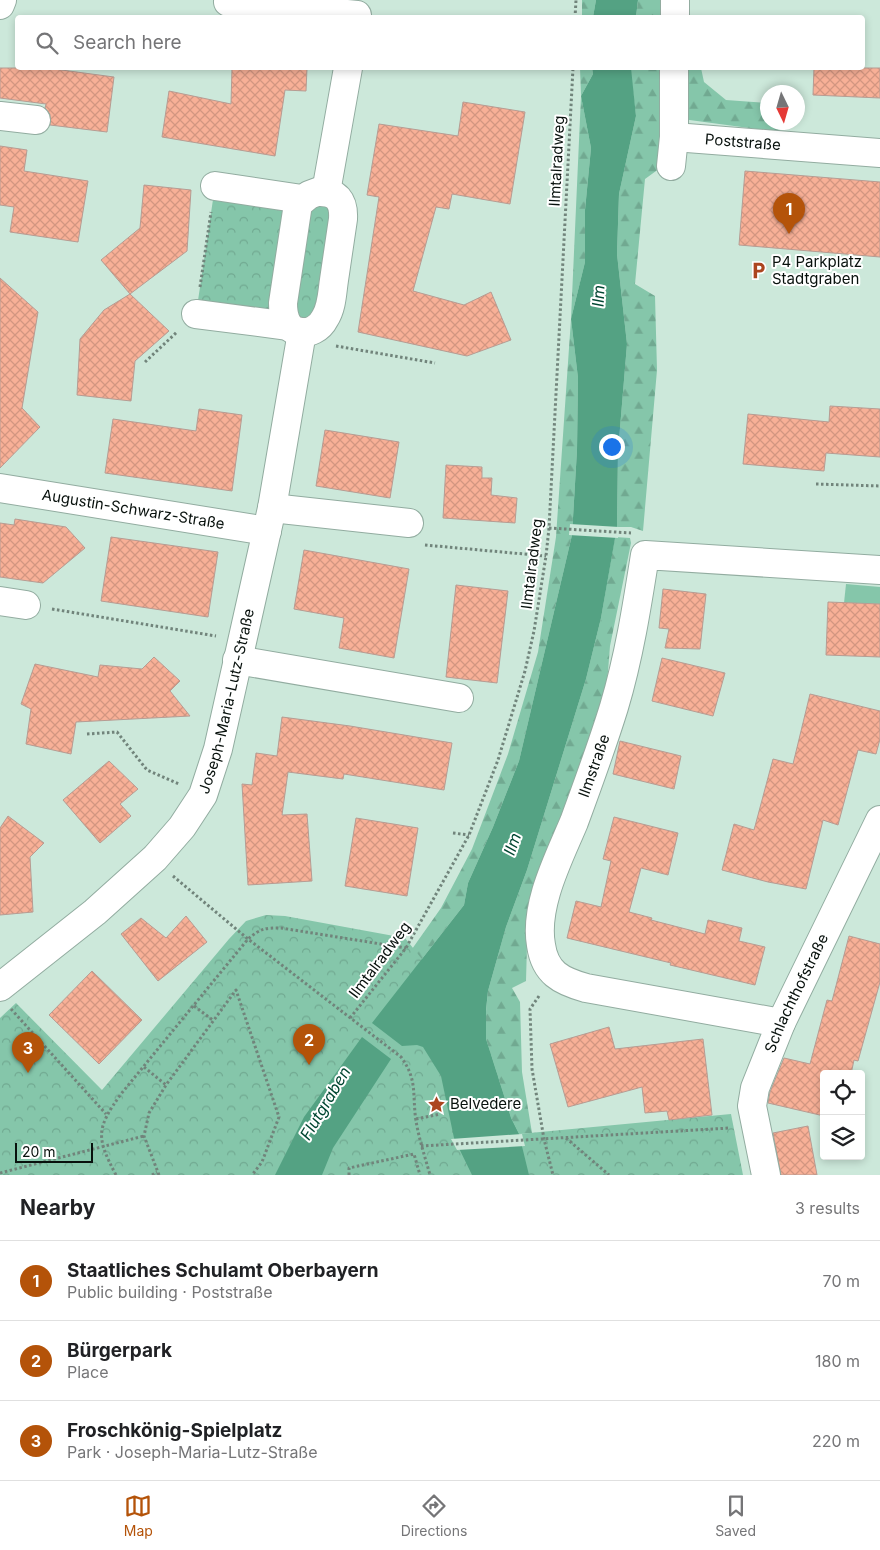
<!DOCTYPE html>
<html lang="en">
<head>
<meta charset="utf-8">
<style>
  body { margin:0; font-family:Inter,sans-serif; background:#f2f2f2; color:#202124 }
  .controls { position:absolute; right:15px; bottom:15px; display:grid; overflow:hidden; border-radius:5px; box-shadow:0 2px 8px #0003 }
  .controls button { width:45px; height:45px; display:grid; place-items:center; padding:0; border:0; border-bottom:1px solid #e0e0e0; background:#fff; color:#202124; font:25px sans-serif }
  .compass { position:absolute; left:760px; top:85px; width:45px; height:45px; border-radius:50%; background:#fff; box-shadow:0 2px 8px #0003; rotate:175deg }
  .scale { position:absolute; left:15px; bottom:12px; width:78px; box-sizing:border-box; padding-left:5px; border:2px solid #08110d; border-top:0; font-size:14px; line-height:18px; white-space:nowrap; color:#08110d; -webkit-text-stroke:4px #fff; paint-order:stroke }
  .you { position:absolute; left:611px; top:446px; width:18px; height:18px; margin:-12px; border:4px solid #fff; border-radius:50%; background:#1a73e8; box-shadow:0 0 0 8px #1a73e833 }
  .badge { display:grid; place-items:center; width:32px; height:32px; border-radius:50%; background:#b45309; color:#fff; font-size:16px; font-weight:700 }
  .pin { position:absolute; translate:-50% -41px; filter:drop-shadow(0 1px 2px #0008) }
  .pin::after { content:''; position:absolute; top:26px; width:18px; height:15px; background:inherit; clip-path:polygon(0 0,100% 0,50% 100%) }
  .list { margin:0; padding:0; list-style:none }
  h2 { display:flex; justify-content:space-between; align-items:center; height:65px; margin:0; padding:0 20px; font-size:21px }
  h2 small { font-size:16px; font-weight:400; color:#757577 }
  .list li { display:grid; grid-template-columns:32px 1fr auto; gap:15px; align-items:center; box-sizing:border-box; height:80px; padding:0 20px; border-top:1px solid #e0e0e0 }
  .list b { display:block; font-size:19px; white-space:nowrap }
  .list p { margin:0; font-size:16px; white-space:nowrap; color:#757577 }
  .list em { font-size:16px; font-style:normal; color:#757577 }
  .icon { flex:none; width:28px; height:28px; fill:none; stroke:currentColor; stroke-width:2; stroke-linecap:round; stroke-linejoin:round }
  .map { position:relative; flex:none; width:880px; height:1175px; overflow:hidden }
  .search { position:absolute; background:#fff; box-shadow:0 2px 8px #0003; left:15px; right:15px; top:15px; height:55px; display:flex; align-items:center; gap:12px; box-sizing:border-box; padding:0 18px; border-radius:5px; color:#757577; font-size:19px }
  .sheet { height:305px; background:#fff }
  nav { display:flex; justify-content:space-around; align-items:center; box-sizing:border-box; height:70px; border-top:1px solid #e0e0e0; background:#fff; font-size:14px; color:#757577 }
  nav a { display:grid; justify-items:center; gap:2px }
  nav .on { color:#b45309 }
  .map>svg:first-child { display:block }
  .green { fill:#85c6aa }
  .forest { fill:url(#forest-firs) }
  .park { fill:url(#park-crowns) }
  .water { fill:#54a283 }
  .pier { fill:#cce8da }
  .building { fill:url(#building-cross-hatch); stroke:#b69c93 }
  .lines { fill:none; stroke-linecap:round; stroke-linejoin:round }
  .minor-casing { stroke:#92aca0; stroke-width:30 }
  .path { stroke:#71847b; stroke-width:3; stroke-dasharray:2.5 2.5; stroke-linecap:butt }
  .minor { stroke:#fff; stroke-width:28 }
  .labels { text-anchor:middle; stroke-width:4; stroke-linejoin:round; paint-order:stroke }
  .street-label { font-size:15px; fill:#08110d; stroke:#fff }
  .poi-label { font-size:15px; fill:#08110d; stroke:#fff; text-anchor:start }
  .water-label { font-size:16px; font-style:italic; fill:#004631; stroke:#fff }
</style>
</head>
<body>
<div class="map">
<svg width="880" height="1175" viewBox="0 0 880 1175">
  <defs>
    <pattern id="forest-firs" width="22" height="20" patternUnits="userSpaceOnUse" patternTransform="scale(1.25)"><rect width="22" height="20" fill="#85c6aa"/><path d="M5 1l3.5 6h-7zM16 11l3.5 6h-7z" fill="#71a991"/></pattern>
    <pattern id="park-crowns" width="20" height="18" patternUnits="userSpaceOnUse" patternTransform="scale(1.25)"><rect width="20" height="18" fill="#85c6aa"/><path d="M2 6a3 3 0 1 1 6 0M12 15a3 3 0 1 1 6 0" fill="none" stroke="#71a991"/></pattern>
    <pattern id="building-cross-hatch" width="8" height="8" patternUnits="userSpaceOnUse" patternTransform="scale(1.25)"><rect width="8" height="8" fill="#f8b097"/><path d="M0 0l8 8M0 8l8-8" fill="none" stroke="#d39681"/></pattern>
  </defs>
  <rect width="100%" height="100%" fill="#cce8da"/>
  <!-- green -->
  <path class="green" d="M846 584 880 587V604L844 603Z"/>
  <!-- forest -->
  <path class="forest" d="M582 0H596L593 17 582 18Z
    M638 0H661L660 17 636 18Z
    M580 68H592L593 74 581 96 591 148 585 210V262L571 319 578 378 577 450 572 535 519 761 493 827 468 883 464 905 372 1023 376 1000 441 908 472 849 508 754 538 652 556 537 571 319 581 96Z
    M630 68H661L663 166 645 179 635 284 655 296 657 370 643 531 631 527H617L618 452 627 344 617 254 619 194 636 116Z
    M681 68H701L704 82 726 100 767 103 768 122 782 123 779 132 682 119Z
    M615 537 630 538 631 543 610 646 606 697 527 945 526 981 512 988 520 1002 522 1072 532 1133 519 1134 511 1118 486 1039V1011L488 991 506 927 527 870 586 679 601 618Z"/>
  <!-- park -->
  <path class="park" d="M215 186 335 196 320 325 196 314Z
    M266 915 285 916 405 938 486 1039 511 1118 519 1134 731 1114 743 1175H0V1018L16 1003 102 1090 229 939 246 921Z"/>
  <!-- water -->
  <path class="water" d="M596 0H638L636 17H593Z
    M592 68H631L636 116 619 194 617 254 627 344 618 452 617 527 601 618 586 679 527 870 506 927 488 991 486 1010V1039L511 1118 519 1134 529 1175H472L454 1138 441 1076 423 1047 417 1045 402 1046 372 1023 464 905 468 883 493 827 519 761 572 535 577 450 578 378 571 319 585 262V210L591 148 581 96 593 74Z
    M362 1037 391 1059 333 1148 322 1175H275L304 1117Z"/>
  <!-- pier -->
  <path class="pier" d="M570 524 619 527 618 538 569 535Z
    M522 1134 525 1146 457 1150 451 1139Z"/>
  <!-- building -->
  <path class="building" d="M0 68H55L54 69 114 77 107 132 50 125V114L45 108 46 104 0 98Z
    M232 68H307L306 91 285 90 275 156 162 137 169 91 231 104Z
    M814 68H880V98L813 95Z
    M463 102 525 112 510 204 452 194 449 209 436 207 413 291 464 305 491 292 511 340 467 356 358 332 379 197 367 195 379 124 458 136Z
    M0 146 27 150 24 171 88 181 78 242 10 232 14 207 0 205Z
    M745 171 880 182V257L739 245Z
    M144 185 191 190 187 251 130 294 101 260 140 228Z
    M0 278 38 312 22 408 40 427 0 468Z
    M130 294 169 331 135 361 131 401 77 395 80 339 104 310Z
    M830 406 880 409V457L826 453 824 471 743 464 748 414 829 422Z
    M199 409 242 415 232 491 105 473 113 419 196 431Z
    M325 430 399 442 390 498 316 486Z
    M446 465 482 467V478H492L491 495 517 498 515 523 443 518Z
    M15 519 66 527 85 548 43 583 0 577V523L14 525Z
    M111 537 218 552 208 617 101 601Z
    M304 550 409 569 394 658 339 648 344 618 294 609Z
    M456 585 508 591 497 683 446 677Z
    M663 589 706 594 700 649 665 648 669 629 659 628Z
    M828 602 880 604V657L826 655Z
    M154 657 180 681 170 691 190 716 76 722 71 754 26 744 31 709 21 704 35 664 98 677 100 665 142 669Z
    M662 658 725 673 713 716 652 701Z
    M810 694 880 711V739L876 754 858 750 838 825 823 820 806 889 768 882 722 870 734 824 754 830 773 759 793 764Z
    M282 717 350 726 452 743 444 790 344 774 343 779 288 772 282 815 307 814 312 881 248 885 242 784 252 785 256 753 277 756Z
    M620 741 681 756 674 789 613 774Z
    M109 761 138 789 120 804 131 816 100 843 63 800Z
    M8 816 44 843 30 857 33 912 0 915V828Z
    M614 817 678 833 668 875 641 868 629 912 652 918 651 920 705 934 708 920 742 928 739 941 765 947 755 985 670 965 671 963 567 938 576 901 601 907 611 861 603 859Z
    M356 818 418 828 407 896 345 886Z
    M186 916 207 942 158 981 121 934 141 918 166 938Z
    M849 936 880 944V982L858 1061 854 1060 851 1074H824V1116L768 1103 770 1092 784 1058 810 1064 827 1000 832 1001Z
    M92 971 142 1020 99 1064 49 1015Z
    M609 1027 615 1049 703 1039 712 1115 669 1120 667 1111 645 1113 642 1087 568 1107 550 1044Z
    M808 1126 817 1175H781L773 1133Z"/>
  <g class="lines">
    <defs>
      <g id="minor">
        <path d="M229 0 228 2 357 15"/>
        <path d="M0 5 2 0"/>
        <path d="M675 18V0"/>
        <path d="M0 116 36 120"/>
        <path id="s1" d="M674 137 880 153"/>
        <path d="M671 166 674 137V68"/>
        <path d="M215 186 302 199"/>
        <path d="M317 192C337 191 344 201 343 219 340 240 337 260 334 280 332 293 332 307 325 318 320 328 309 335 297 331 285 328 283 313 283 303L298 204 309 195Z"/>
        <path d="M326 192 348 68"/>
        <path d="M196 314 289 326"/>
        <path id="s2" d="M0 488 267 531"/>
        <path d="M272 508 409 523"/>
        <path d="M0 601 26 605"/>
        <path d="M237 660 459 698"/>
        <path id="s3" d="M0 987 95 912 155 858 182 827 203 795 218 749 272 508 302 332"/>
        <path id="s4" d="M781 1023 586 988C561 981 545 973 541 945 534 905 559 858 574 822 588 784 602 746 614 707 629 657 637 606 645 555L880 570"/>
        <path id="s5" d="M766 1175 752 1106 755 1088 781 1023 880 820"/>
      </g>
    </defs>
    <!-- minor casing -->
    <use href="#minor" class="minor-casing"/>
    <!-- path -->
    <path class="path" d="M575 18 576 0
      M200 287 211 212
      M336 346 435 363
      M145 362 177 332
      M816 484 880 486
      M549 528 631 533
      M425 545 546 556
      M52 609 216 636
      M87 734 117 732 147 770 179 784
      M453 833 469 835
      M173 876 248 939 401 1057C418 1080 412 1095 416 1121 419 1139 425 1157 430 1175
      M539 996 530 1009 532 1069 544 1139 553 1175
      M194 1006 214 1021
      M11 1009 106 1114
      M350 1018 406 948 469 835 498 760 525 671 534 631 546 556 549 528 573 68
      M144 1067 166 1085
      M416 1119 440 1114
      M566 1138 609 1175
      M421 1146 730 1128
      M0 1173 144 1136
      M116 1175C96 1137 96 1129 121 1094L248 939C261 928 265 928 281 928L406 948
      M152 1175 157 1172
      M159 1175 144 1136 149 1113 166 1085 236 990 279 1117 262 1162 252 1175
      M349 1175V1168L414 1154 420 1175"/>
    <!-- minor -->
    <use href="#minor" class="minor"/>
  </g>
  <!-- icons -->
  <defs>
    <symbol id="parking-bare" viewBox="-9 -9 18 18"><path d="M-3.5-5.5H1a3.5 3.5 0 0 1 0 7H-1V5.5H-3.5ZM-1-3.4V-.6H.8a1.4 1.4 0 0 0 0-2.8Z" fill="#ac451f" stroke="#fff" stroke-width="2.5" paint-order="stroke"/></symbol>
    <symbol id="sight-bare" viewBox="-9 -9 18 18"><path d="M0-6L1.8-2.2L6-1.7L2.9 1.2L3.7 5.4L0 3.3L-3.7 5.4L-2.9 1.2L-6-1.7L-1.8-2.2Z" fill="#ac451f" stroke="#fff" stroke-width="2.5" paint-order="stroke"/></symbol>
  </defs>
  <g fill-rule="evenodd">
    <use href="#parking-bare" x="746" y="258" width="25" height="25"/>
    <use href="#sight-bare" x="424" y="1092" width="25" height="25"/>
  </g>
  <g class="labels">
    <!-- street labels -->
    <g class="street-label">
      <text dy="5" stroke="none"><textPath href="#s1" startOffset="69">Poststraße</textPath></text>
      <text transform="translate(557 161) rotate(-87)" y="5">Ilmtalradweg</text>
      <text dy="5" stroke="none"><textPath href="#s2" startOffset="135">Augustin-Schwarz-Straße</textPath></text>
      <text transform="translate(532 564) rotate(-83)" y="5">Ilmtalradweg</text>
      <text dy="5" stroke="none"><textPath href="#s3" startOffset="378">Joseph-Maria-Lutz-Straße</textPath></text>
      <text dy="5" stroke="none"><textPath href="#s4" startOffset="454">Ilmstraße</textPath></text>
      <text transform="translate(380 960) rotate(-53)" y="5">Ilmtalradweg</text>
      <text dy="5" stroke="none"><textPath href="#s5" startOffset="192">Schlachthofstraße</textPath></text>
    </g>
    <!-- poi labels -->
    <g class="poi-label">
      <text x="772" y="267">P4 Parkplatz<tspan x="772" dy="17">Stadtgraben</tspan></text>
      <text x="450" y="1109">Belvedere</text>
    </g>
    <!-- water labels -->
    <g class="water-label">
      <text transform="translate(598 296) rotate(-88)" y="6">Ilm</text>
      <text transform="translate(512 844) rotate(-71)" y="6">Ilm</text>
      <text transform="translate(325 1103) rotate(-59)" y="6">Flutgraben</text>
    </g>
  </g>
</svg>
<div class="controls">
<button><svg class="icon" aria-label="locate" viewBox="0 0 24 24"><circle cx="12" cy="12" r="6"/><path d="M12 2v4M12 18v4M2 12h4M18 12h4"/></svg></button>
<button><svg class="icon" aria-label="layers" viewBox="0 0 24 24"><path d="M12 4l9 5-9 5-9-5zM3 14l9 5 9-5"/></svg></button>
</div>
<svg class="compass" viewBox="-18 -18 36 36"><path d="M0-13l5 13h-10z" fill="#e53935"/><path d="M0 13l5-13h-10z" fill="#757577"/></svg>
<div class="scale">20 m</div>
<div class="you"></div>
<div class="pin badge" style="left:789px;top:234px">1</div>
<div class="pin badge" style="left:309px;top:1065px">2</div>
<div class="pin badge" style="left:28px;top:1073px">3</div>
<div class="search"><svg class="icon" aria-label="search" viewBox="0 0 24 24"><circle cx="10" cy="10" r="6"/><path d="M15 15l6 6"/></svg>Search here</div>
</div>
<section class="sheet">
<h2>Nearby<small>3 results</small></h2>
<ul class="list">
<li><span class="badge">1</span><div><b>Staatliches Schulamt Oberbayern</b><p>Public building · Poststraße</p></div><em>70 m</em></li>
<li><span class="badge">2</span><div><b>Bürgerpark</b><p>Place</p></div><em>180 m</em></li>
<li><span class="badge">3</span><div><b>Froschkönig-Spielplatz</b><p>Park · Joseph-Maria-Lutz-Straße</p></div><em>220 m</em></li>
</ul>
</section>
<nav>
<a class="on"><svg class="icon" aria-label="map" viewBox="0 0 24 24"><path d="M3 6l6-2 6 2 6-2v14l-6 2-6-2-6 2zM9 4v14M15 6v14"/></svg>Map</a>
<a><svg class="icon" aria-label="directions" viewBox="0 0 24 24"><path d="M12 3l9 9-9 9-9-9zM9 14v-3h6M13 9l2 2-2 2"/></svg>Directions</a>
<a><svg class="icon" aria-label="saved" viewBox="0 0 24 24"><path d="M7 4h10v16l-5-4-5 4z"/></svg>Saved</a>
</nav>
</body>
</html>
